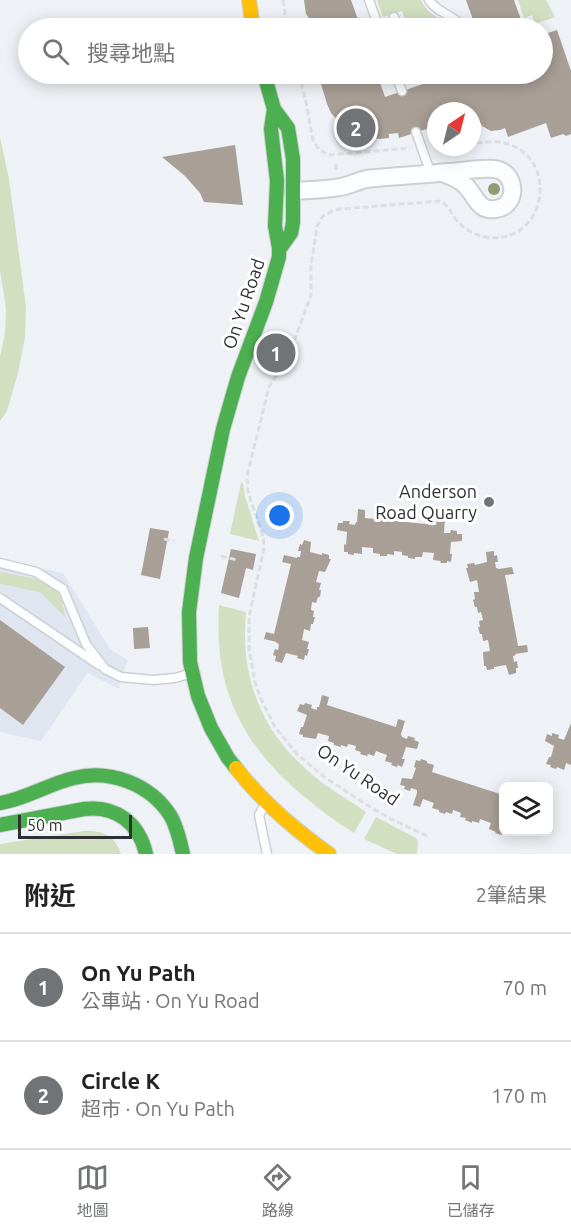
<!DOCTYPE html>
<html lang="zh-TW">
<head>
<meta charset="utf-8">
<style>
  body { margin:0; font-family:Ubuntu,"Noto Sans TC",sans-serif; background:#f6f6f6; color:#222 }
  .controls { position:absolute; right:18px; bottom:18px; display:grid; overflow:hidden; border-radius:9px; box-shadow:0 3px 15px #0003 }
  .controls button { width:54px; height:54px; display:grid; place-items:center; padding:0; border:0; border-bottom:2px solid #e0e0e0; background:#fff; color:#222; font:30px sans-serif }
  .compass { position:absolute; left:427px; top:102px; width:54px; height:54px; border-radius:50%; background:#fff; box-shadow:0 3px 15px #0003; rotate:35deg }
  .scale { position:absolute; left:18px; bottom:15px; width:114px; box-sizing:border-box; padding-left:6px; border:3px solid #2e3033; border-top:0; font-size:16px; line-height:21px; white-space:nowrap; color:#2e3033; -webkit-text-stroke:4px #fff; paint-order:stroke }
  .you { position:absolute; left:280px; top:516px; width:21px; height:21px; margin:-15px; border:4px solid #fff; border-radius:50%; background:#1a73e8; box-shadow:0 0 0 9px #1a73e833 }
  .badge { display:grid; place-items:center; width:39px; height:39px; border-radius:50%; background:#717477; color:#fff; font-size:20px; font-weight:700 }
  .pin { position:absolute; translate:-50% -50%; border:3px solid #fff; box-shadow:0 2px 6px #0006 }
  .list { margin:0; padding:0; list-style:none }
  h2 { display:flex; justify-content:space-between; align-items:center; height:78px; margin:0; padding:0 24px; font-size:26px }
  h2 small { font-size:20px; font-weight:400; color:#767676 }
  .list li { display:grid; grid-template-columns:39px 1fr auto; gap:18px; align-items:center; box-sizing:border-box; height:108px; padding:0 24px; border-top:2px solid #e0e0e0 }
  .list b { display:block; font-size:22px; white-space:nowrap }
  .list p { margin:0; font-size:20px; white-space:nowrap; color:#767676 }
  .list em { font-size:20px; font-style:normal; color:#767676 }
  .icon { flex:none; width:33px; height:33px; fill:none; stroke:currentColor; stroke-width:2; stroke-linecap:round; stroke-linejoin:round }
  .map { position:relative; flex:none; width:571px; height:854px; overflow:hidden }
  .search { position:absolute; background:#fff; box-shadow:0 3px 15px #0003; left:18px; right:18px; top:18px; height:66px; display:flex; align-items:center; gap:15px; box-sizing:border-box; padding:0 21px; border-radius:33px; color:#767676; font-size:22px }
  .sheet { height:294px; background:#fff }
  nav { display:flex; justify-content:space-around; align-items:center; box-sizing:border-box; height:84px; border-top:2px solid #e0e0e0; background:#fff; font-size:16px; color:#767676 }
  nav a { display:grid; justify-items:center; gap:3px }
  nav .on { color:#717477 }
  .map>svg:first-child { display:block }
  .built { fill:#dfe6f0 }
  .green { fill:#d2dfc1 }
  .building { fill:#a89f96 }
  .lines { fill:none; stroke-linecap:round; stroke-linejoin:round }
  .lane-casing { stroke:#cdcfd3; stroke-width:11 }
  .street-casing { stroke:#cdcfd3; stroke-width:20 }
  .fast-casing { stroke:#cdcfd3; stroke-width:16 }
  .slow-casing { stroke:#cdcfd3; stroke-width:16 }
  .path { stroke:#dddee0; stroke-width:3; stroke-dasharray:6 3; stroke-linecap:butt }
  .lane { stroke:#fcfdfe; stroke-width:8 }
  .street { stroke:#fcfdfe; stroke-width:16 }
  .fast { stroke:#4caf50; stroke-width:14 }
  .slow { stroke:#ffc107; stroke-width:14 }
  .tree { fill:#8f9c6f }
  .poi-dot { fill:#717477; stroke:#fff; stroke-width:2 }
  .labels { text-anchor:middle; stroke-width:6; stroke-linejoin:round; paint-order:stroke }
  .street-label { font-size:18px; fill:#2e3033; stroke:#fff }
  .poi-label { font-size:18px; fill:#2e3033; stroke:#fff; text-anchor:end }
</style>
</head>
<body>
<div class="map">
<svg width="571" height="854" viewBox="0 0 571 854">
  <rect width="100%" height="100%" fill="#eef2f6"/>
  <!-- built -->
  <path class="built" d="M0 559 63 573 110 649 128 660 121 677 119 689 87 673 41 741 0 732Z"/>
  <!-- green -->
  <path class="green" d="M377 0H421C430 18 441 17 453 28H408L402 11 383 17Z
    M518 0H546L555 17 535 24 532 15 524 18Z
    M0 137 9 179 26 307 25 337 18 373 7 411 0 421V356L5 334 6 309 0 270Z
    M241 483H243L245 496 259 541 230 534Z
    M0 572 47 581 61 594 65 617 40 592 0 584Z
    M219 605 246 612C240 673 259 728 306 769 324 786 346 798 366 812L354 833C333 820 314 805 295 789 237 737 214 683 219 605Z
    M376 817 416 838 418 842 417 854H397L364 839Z
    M84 831C102 830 115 835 121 854H0V844Z"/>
  <!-- building -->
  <path class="building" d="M304 0H351L361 28H350L347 20 329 26 318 25 309 18 306 14Z
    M466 0H514L524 28H476Z
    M557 30 571 71V134L566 136 563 134 551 138 546 123 508 137 505 128 500 130 491 131 482 126 478 118 472 120V111H436V126L399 138 398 133 389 134V138L380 139 361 136 344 127 331 113 327 104 318 74H377L385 97 452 74H542V35Z
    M235 145 243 205 204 202 200 193 185 176 162 157Z
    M358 509 365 510V518L436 525 437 516 445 517 444 533H450L451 530 457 531V534H462V541L451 542 450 554H452L451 562 447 561V563H440L441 561 433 560 434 553 423 552 422 557H415V559L408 558V556L402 555V552L394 551V555L387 554V556H380V554L373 553V548L362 547V554L354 553V555L348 554V552H344V544L346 545 347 532 337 530 338 523H343V521H350L349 524 355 525 356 522H357Z
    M150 528 169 531 160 579 141 575Z
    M304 540 311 542 310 552 322 555V553L329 555V559H331L325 572 319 571 316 582 321 583 319 590H321L320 597H318L316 603 312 602 311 610 314 611 313 617H315L313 624H311L310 631 304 629 302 640 309 642 307 649H309L307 656 305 655 304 660 297 658 298 656 286 653 282 663 275 661 276 656 273 655 275 649 278 650 279 644 276 643 277 642 264 639 266 632 274 634 291 564 282 562 284 555 297 558V557H300L301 551H298L300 544 302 545Z
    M231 549 256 554 253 570 246 568 239 598 221 593Z
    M494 551V556L497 555 498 562H495L496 568 499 569 512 567 514 574 505 575 518 646 527 645 528 652 515 654 516 655 513 656 514 662 517 661 518 668H516V673L509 675 506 665 494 667V669L487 670 486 666H484L483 652 490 651 488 640 483 641 482 634H480L478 627H480L479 621 483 620 481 612 478 613 477 607H475L473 600 475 599 474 592H479L477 580 470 582 466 568H468L467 564 474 563 475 565 487 562 486 552Z
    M0 620 65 667 23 725 0 708Z
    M148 627 150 648 134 649 133 628Z
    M322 695 329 697 327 705 396 727 398 719 405 721 401 734 402 737 407 739 408 736 415 738 414 740 419 742 417 749 406 747 402 759H405L402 767 398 765 397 767 391 765 392 763 385 761 387 755 376 751 374 756 368 754 367 756 360 754 361 752 355 750 356 746 348 744 347 747 341 745V747L334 745V743L328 741 329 736 318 733 316 739 303 737V735L299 734 301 727H303L307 715 297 711 300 704 304 705 305 703 312 705 311 708 317 710V707H319Z
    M571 723V765L566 763 564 770 557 767 556 769 550 767 551 765 546 764 549 757H551L554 746 545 741 547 734 552 736V733L559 735 558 738 564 740Z
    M421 759 427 761V763L434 765 432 772 500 794 504 785V832H507L506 835 502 833V835L495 833 496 832 489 829 491 823 480 819 479 823 472 821V823L465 820 466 818 460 817 461 813 453 810 452 814 446 812 445 814 439 812V810L432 808 434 803 423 799 420 807 413 805 417 793V790L411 788 410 791 404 789 405 786 400 785 402 778 412 779 416 768 414 767 416 760 420 761Z"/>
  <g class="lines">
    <defs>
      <path id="lane" d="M369 0 379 28
        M429 0C438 14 455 15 464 28
        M394 17 398 28
        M395 74 402 91
        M398 81 418 74
        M416 132 431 174
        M0 563 36 572 63 589 86 644 105 669 121 677 153 680 175 678 192 673
        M0 598 99 665
        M264 806 259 815 267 854"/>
      <path id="street" d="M294 191C309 190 325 190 340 187 349 186 357 181 366 179 393 176 421 175 448 172 463 171 479 168 494 169 517 171 519 206 496 209 478 212 476 196 466 186 459 179 451 176 442 173"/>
      <path id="fast" d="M264 74 274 109 288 128 293 159V222L291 233 281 247
        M236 768 228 758 211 728 198 696 190 662 189 612 196 558 223 429 238 377 266 302 279 257V248L275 226 277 181 271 129 274 109
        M0 803C26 799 48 784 74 778 110 769 150 784 170 815 177 826 180 841 183 854
        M0 825 84 809C116 805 139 823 146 854"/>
      <path id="slow" d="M249 0 253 28
        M236 768C262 802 294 829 329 854"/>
    </defs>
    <!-- lane casing -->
    <use href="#lane" class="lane-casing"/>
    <!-- street casing -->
    <use href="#street" class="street-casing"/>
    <!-- fast casing -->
    <use href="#fast" class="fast-casing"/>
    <!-- slow casing -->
    <use href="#slow" class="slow-casing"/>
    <!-- path -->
    <path class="path" d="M283 0 287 28
      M299 74 306 102 313 140 319 150 330 155 410 148
      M336 164V171
      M164 539 174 541
      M221 556 237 560
      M427 836 389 818 362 802 323 776 297 754 275 727 260 697 255 682 249 649V617L264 548 263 536 248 492 247 476 269 387 289 355 311 295V266L317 226 323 216 334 210 340 209 440 201C448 205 450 211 455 218 462 228 474 235 486 237 548 247 562 152 500 142 491 141 481 143 472 143"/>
    <!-- lane -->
    <use href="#lane" class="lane"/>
    <!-- street -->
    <use href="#street" class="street"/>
    <!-- fast -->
    <use href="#fast" class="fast"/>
    <!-- slow -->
    <use href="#slow" class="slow"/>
  </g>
  <!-- trees -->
  <circle class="tree" cx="494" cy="189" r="6"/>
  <!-- markers -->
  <circle class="poi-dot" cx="489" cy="502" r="6"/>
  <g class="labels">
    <!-- street labels -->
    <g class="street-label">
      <text transform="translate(244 304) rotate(-71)" y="6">On Yu Road</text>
      <text transform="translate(358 775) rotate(34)" y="6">On Yu Road</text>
    </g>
    <!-- poi labels -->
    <g class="poi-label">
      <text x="477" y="498">Anderson<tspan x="477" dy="21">Road Quarry</tspan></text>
    </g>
  </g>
</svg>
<div class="controls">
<button><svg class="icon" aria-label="layers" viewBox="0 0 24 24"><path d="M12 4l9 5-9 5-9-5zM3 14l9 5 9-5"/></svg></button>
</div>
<svg class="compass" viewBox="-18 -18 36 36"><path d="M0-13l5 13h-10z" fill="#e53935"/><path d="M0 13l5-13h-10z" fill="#767676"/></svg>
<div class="scale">50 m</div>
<div class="you"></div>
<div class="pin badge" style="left:276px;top:353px">1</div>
<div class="pin badge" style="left:356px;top:128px">2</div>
<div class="search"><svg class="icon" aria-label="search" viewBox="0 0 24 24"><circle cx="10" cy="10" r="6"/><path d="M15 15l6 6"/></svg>搜尋地點</div>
</div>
<section class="sheet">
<h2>附近<small>2筆結果</small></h2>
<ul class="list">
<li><span class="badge">1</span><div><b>On Yu Path</b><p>公車站 · On Yu Road</p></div><em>70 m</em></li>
<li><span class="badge">2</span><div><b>Circle K</b><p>超市 · On Yu Path</p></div><em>170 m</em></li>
</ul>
</section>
<nav>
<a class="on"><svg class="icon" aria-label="map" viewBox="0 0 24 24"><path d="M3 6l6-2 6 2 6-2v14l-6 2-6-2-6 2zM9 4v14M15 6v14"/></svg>地圖</a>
<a><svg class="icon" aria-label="directions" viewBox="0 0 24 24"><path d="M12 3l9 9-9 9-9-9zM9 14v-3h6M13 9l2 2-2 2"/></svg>路線</a>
<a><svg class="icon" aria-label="saved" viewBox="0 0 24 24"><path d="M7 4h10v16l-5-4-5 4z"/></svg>已儲存</a>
</nav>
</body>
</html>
